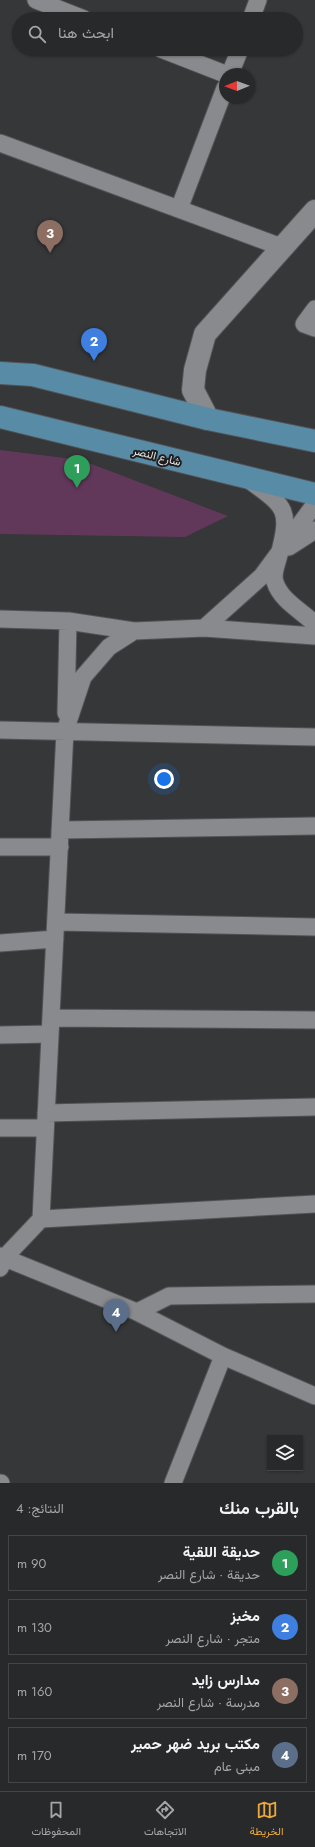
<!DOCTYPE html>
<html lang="ar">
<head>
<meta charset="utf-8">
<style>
  body { margin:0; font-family:Jost,Vazirmatn,sans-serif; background:#303133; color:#f1f3f6; direction:rtl }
  .controls { position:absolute; right:12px; bottom:12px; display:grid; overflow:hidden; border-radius:0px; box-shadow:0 1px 3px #0004 }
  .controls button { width:36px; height:36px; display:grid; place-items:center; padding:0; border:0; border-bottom:1px solid #444547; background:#28292b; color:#f1f3f6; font:20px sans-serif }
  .compass { position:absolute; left:219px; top:68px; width:36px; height:36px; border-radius:50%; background:#28292b; box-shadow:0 1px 3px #0004; rotate:269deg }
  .you { position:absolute; left:164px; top:779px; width:14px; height:14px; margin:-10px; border:3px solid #fff; border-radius:50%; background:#1a73e8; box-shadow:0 0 0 6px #1a73e833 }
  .badge { display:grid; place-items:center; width:26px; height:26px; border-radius:50%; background:#eca93a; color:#fff; font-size:13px; font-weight:700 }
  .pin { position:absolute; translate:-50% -33px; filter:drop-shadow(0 1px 2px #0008) }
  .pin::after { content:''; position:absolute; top:21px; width:14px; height:12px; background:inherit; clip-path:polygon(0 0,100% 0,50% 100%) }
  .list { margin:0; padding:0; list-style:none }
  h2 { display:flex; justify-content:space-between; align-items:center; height:52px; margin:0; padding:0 16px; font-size:17px }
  h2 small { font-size:13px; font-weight:400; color:#a5a6a9 }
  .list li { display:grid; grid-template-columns:26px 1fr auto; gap:12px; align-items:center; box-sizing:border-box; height:56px; margin:0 8px 8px; padding:0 8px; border:1px solid #444547; border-radius:0px }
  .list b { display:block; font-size:15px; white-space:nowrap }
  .list p { margin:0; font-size:13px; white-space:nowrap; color:#a5a6a9 }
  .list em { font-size:13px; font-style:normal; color:#a5a6a9 }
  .icon { flex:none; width:22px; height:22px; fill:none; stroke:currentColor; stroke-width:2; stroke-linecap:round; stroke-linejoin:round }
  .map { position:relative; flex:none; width:315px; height:1483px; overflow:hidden; direction:ltr }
  .search { position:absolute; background:#28292b; box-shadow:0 1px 3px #0004; left:12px; right:12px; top:12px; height:44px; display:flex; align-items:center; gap:10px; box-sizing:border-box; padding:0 14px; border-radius:22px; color:#a5a6a9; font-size:15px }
  .sheet { height:308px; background:#28292b }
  nav { display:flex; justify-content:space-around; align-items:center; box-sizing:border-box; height:56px; border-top:1px solid #444547; background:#28292b; font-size:11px; color:#a5a6a9 }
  nav a { display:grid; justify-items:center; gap:2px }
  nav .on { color:#eca93a }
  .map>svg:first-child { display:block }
  .green { fill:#62385a }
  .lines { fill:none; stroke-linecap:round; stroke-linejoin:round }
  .street-casing { stroke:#525356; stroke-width:19 }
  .secondary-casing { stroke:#525356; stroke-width:24 }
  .primary-casing { stroke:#525356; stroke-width:24 }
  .street { stroke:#888a8d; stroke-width:17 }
  .secondary { stroke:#888a8d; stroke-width:22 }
  .primary { stroke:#588ca6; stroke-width:22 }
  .labels { text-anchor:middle; stroke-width:4; stroke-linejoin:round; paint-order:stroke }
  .street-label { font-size:11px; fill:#e9e9eb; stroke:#1e1e1f }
</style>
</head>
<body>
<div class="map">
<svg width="315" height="1483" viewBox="0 0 315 1483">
  <rect width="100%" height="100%" fill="#353739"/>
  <!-- green -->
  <path class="green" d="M0 450 81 460 228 516 185 537 0 534Z"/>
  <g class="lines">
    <defs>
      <path id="street" d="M36 0 84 19
        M251 19 258 0
        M161 49 225 74
        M230 74 240 49
        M0 143 284 248
        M179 209 225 88
        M315 309 304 324 315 328
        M249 480C286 507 291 509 279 555 277 564 272 574 275 582 281 601 302 611 315 624
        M289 547 315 530
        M0 619 68 621 134 631 204 628 315 636
        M204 628 262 576 315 504
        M66 713 68 621
        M0 730 315 737
        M60 830 315 826
        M0 847H60
        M56 922 315 927
        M0 943 55 939
        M51 1018 315 1020
        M0 1035 50 1034
        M46 1113 315 1107
        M0 1128H45
        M41 1219 315 1204
        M0 1256 137 1312 223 1356 315 1396
        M0 1268 5 1257 41 1219 65 731 83 677 109 647 134 631
        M137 1312 169 1296 315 1294
        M0 1483H1
        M173 1483 223 1356"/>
      <path id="secondary" d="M208 419 193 390 195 370 205 334 315 211"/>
      <path id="primary" d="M0 373 33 375 208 419 315 441
        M0 417 315 494"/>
    </defs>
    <!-- street casing -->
    <use href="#street" class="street-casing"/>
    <!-- secondary casing -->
    <use href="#secondary" class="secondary-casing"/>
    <!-- primary casing -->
    <use href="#primary" class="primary-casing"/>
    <!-- street -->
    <use href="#street" class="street"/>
    <!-- secondary -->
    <use href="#secondary" class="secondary"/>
    <!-- primary -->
    <use href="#primary" class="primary"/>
  </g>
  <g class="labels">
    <!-- street labels -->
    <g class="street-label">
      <text transform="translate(157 456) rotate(14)" y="4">شارع النصر</text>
    </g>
  </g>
</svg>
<div class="controls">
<button><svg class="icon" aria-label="layers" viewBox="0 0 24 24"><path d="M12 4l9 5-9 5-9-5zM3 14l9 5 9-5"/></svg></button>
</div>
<svg class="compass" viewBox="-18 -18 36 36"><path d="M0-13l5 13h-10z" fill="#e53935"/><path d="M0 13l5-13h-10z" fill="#a5a6a9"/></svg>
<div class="you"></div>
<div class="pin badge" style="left:77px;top:488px;background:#2e9e5b">1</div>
<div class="pin badge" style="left:94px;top:361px;background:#3f7fe0">2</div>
<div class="pin badge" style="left:50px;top:253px;background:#8d6e63">3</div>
<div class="pin badge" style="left:116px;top:1332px;background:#5c6f8a">4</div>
<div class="search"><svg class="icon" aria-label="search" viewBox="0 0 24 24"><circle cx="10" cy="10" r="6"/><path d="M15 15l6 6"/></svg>ابحث هنا</div>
</div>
<section class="sheet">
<h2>بالقرب منك<small>النتائج: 4</small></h2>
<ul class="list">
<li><span class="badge" style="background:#2e9e5b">1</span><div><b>حديقة اللقية</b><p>حديقة · شارع النصر</p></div><em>90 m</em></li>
<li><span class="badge" style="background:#3f7fe0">2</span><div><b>مخبز</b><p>متجر · شارع النصر</p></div><em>130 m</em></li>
<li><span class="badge" style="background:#8d6e63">3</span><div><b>مدارس زايد</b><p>مدرسة · شارع النصر</p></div><em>160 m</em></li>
<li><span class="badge" style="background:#5c6f8a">4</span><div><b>مكتب بريد ضهر حمير</b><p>مبنى عام</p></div><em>170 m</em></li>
</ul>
</section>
<nav>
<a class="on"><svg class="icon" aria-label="map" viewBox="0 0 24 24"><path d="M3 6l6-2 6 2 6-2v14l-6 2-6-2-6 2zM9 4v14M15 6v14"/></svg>الخريطة</a>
<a><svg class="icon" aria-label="directions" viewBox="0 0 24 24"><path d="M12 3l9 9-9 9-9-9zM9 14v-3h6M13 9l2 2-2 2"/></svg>الاتجاهات</a>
<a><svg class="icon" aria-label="saved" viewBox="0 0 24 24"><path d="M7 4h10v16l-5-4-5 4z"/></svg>المحفوظات</a>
</nav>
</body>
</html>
